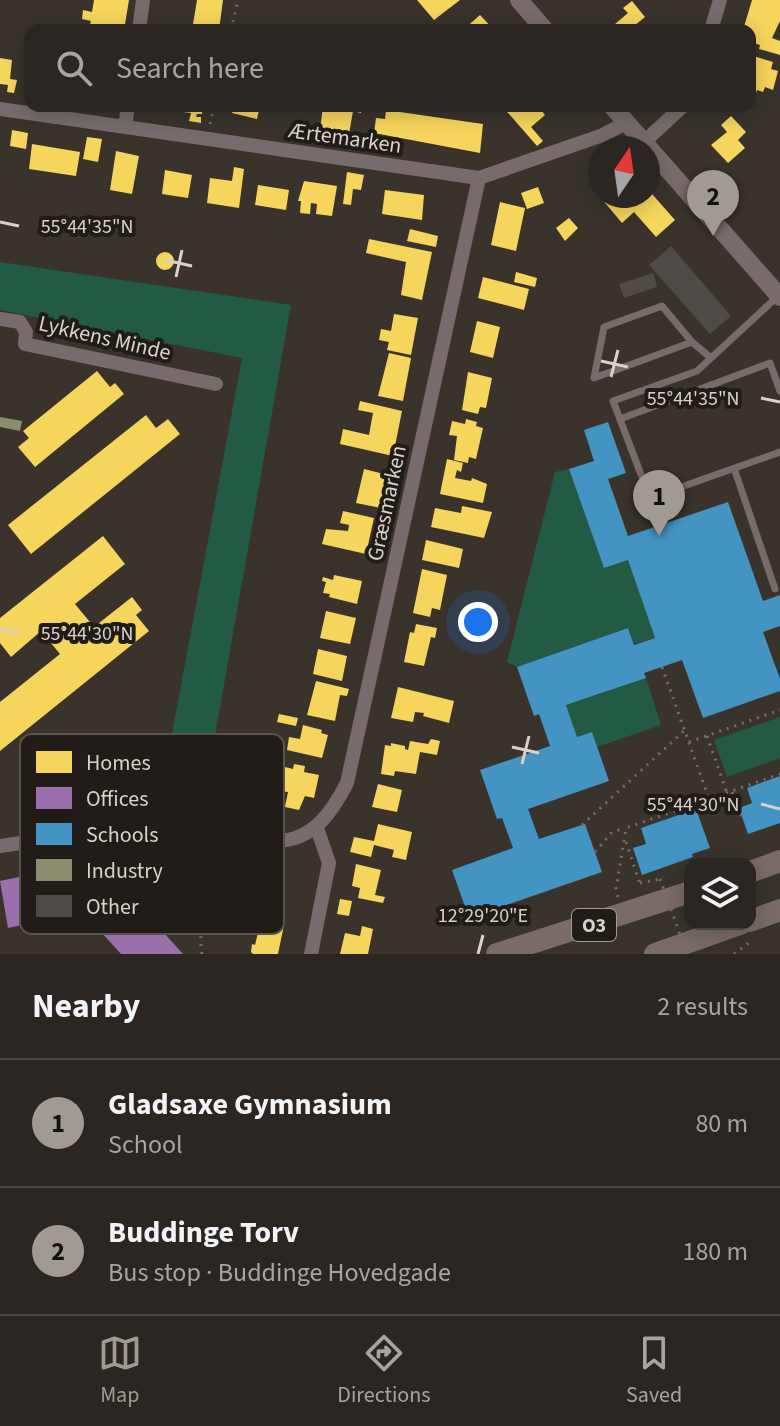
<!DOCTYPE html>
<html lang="en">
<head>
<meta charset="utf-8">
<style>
  body { margin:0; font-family:"Source Sans 3",sans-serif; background:#37322e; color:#f1f3f6 }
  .controls { position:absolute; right:24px; bottom:24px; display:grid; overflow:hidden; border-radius:16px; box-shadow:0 4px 20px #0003 }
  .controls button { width:72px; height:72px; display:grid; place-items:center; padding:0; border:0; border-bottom:2px solid #47433f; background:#2b2621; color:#f1f3f6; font:40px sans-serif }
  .compass { position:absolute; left:588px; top:136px; width:72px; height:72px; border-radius:50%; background:#2b2621; box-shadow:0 4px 20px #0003; rotate:13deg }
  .you { position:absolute; left:478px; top:622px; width:28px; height:28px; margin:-20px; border:6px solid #fff; border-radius:50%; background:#1a73e8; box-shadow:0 0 0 12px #1a73e833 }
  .badge { display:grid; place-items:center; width:52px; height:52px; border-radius:50%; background:#a09a93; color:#111; font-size:26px; font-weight:700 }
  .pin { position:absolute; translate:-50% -66px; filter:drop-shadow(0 2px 4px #0008) }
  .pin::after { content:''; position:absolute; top:42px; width:28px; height:24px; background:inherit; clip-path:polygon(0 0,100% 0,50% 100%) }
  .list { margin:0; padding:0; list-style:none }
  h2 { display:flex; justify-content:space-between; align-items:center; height:104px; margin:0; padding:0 32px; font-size:34px }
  h2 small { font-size:26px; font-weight:400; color:#a6a5a5 }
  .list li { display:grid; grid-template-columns:52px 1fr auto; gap:24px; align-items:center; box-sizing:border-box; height:128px; padding:0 32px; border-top:2px solid #47433f }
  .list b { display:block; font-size:30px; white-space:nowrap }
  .list p { margin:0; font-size:26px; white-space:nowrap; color:#a6a5a5 }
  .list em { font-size:26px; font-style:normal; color:#a6a5a5 }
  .icon { flex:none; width:44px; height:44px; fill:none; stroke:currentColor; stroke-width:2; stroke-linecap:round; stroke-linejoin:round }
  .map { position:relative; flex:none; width:780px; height:954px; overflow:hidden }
  .search { position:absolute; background:#2b2621; box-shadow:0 4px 20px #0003; left:24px; right:24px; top:24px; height:88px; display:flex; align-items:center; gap:20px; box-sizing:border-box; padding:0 28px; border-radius:16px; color:#a6a5a5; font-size:30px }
  .sheet { height:360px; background:#2b2621 }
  nav { display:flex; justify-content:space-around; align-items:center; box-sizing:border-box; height:112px; border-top:2px solid #47433f; background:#2b2621; font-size:22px; color:#a6a5a5 }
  nav a { display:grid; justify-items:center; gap:4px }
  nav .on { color:#a09a93 }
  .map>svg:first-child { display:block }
  .green { fill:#235a43 }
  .homes { fill:#f6d55c }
  .offices { fill:#9970ab }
  .schools { fill:#4393c3 }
  .industry { fill:#8c8c6e }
  .building { fill:#4f4a45 }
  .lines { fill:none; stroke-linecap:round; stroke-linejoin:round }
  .path { stroke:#766d6c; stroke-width:3; stroke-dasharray:2 6; stroke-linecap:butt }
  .service { stroke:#786b6b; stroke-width:7 }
  .minor { stroke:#786b6b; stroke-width:14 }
  .tertiary { stroke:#786b6b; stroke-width:18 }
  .primary { stroke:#7a6a68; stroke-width:22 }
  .path-bridge { stroke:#766d6c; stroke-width:3; stroke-dasharray:2 6; stroke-linecap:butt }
  .ticks { fill:none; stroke:#d8d2cb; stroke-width:3 }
  .labels { text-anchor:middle; stroke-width:8; stroke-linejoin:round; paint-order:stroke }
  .shield { fill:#211c17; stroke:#a19b95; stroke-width:2 }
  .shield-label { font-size:20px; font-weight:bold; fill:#d8d2cb }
  .street-label { font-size:22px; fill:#d8d2cb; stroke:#211c17 }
  .key { fill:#211c17; stroke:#58534d; stroke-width:2 }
  .key-label { font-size:22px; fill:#d8d2cb }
  .ticks-label { font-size:20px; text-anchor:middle; fill:#d8d2cb; stroke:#211c17; stroke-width:8; stroke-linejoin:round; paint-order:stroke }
</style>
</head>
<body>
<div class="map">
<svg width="780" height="954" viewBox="0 0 780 954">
  <rect width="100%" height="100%" fill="#39332c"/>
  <!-- green -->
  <path class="green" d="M0 262 291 305 200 821 166 766 242 358 0 310Z
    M569 469 604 568 628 560 655 638 634 644 628 628 517 667 507 662 555 472Z
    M646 678 661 725 597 747 592 732 577 737 566 705Z
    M780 717V758L727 777 714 740Z"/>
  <!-- homes -->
  <path class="homes" d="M94 0H129L124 30 96 29 97 25 90 24 91 21 82 19 83 10 92 12Z
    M197 0H223L219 30H192Z
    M417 0H460L434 20Z
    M752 0H780V21L772 38 780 41V55L759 49 760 45 750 42V30H743Z
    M632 1 645 17 634 26 638 30H608L628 13 623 8Z
    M480 15 494 30H463Z
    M750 55 773 62 771 69 778 71 773 90 765 87 763 92 757 90 755 96 750 95Z
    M0 58 12 60 10 79 17 80 14 93 7 92 8 85 0 84Z
    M176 106H203L202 114H197L196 117H201V123L189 121 191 113 175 111Z
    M234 106H260L257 119 232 113Z
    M323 106H362L361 113 353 111 349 134 320 130Z
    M502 106H538L545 115 531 127 543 141 537 146Z
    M386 110 483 124 480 153 374 133 376 118 385 119Z
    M731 116 746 132 738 140 745 148 728 163 711 145 727 132 721 125Z
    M12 130 28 133 26 149 10 146Z
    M87 137 102 139 98 162 83 159Z
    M32 144 80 152 76 176 29 169Z
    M116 151 139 156 132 194 110 190Z
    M234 167 244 169 239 208 207 203 210 178 232 181Z
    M165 170 192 175 188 198 162 194Z
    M347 172 364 175 361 190 353 189 351 205 343 204Z
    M304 181 337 186 332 216 316 214 317 204 311 203 310 214 300 213 301 201H298Z
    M258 185 289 190 286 210 255 205Z
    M538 187 544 203 527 209 521 193Z
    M385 190 424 195 422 220 382 214Z
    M652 194 675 220 656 237 634 212 622 223 601 198 620 196 624 201 630 196 648 198Z
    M500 202 525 208 516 251 491 245Z
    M569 218 578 228 565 241 556 228Z
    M410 229 438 236 436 247 407 241Z
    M369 239 432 252 422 300 401 295 406 262 366 253Z
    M156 261a9 9 0 1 1 18 0a9 9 0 1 1-18 0Z
    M516 272 537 278 535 287 514 282Z
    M483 277 529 289 524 310 478 298Z
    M394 314 418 318 411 355 387 350 389 342 379 340 381 329 391 331Z
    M477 321 500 327 493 358 470 352Z
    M389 353 411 358 403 401 378 396Z
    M97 371 110 387 115 383 124 394 35 467 18 447 29 438 23 431Z
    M468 372 492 378 486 408 480 407 478 414 462 410Z
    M360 401 402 411 393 456 340 444 343 429 369 435 373 413 358 410Z
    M146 415 156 428 168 419 180 434 31 554 8 525Z
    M466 419 477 422 476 426 483 428 476 459 469 457 468 463 454 460 457 436 449 435 452 421 465 424Z
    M447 459 463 463 461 472 457 470 455 478 471 481 472 478 487 484 483 503 440 494Z
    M364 469 388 475 381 508 356 503Z
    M462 506 492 512 484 538 431 527 435 508 461 513Z
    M343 511 374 518 366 554 322 544 326 529 348 531 349 525 340 523Z
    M103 536 125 564 75 604 94 627 132 597 142 610 136 615 149 631 0 751V702L60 654 41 631 11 657 0 643V618Z
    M426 540 463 549 459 568 422 560Z
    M422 569 447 575 440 610 432 608 430 617 413 613Z
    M334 575 362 581 357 604 329 597 330 594 323 593 326 582 322 581 323 577 333 580Z
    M326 611 356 618 350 644 320 638Z
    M416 624 437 628 435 638 431 637 424 666 404 662 410 632 414 633Z
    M318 649 347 656 342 681 313 674Z
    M316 681 349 689 347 696 340 695 335 721 307 715Z
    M398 687 454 701 449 723 423 716 424 713 415 712 413 722 391 718Z
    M279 714 298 718 296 726 277 722Z
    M303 725 322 730 321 733 328 735 322 758 287 750 289 737 300 739Z
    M431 739 440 741 437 755 420 752 416 774 395 771 394 776 381 774 385 745 391 746V743L405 746V749L408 750 410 741 428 744Z
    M294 764 305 766 304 772 319 775 314 798 305 796 299 810 285 807 288 792 280 791 285 767 293 769Z
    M378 784 402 790 397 812 372 807Z
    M378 824 412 832 406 860 392 857 394 850 374 845 371 857 350 852 354 837 374 841Z
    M356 864 381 870 375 895 385 897 383 903 358 898 360 888 352 886Z
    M263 868 285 874 279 898 257 892Z
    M340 899 352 901 349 916 337 914Z
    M261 920 284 925 278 954H253L251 952 252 944 255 945Z
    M362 926 373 929 368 954H340L345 933 360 936Z"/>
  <!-- offices -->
  <path class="offices" d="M115 813 159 827 135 901 183 954H121L83 912 8 928 0 881 100 860Z"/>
  <!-- schools -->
  <path class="schools" d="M608 422 626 473 608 479 628 536 728 502 763 601 780 595V626L763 632 780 679V691L703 718 682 660 644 673 646 678 566 705 577 737 592 732 609 781 528 809 539 839 585 824 602 872 469 918 452 870 513 848 502 818 497 819 480 770 550 746 539 714 534 716 517 667 628 628 634 645 655 638 628 560 604 568 569 469 594 461 584 430Z
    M780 776V823L748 834 739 808 752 803 747 788Z
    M696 809 710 848 692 854 693 857 642 875 633 848 646 844 641 828Z"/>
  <!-- industry -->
  <path class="industry" d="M0 417 22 421 20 431 0 427Z"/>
  <!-- building -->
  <path class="building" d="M671 246 731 316 710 334 649 265Z
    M653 273 657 287 624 298 619 284Z"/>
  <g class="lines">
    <!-- path -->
    <path class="path" d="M231 30 238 0
      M210 124 214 106
      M662 667 709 799
      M707 736 727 793
      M689 742 780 710
      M732 792 742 817
      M184 824 202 841
      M582 825 685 730
      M76 827 104 801 132 792 159 801 181 822 201 829
      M626 842 641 887
      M595 852 612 832 625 828
      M640 883 660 879
      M618 897 616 889 626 828 780 774
      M202 954C196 922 214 887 217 854L211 848
      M734 954 750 942"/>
    <!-- service -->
    <path class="service" d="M777 297 697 371 613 401 650 498 780 452
      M692 342 594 378 604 327 662 306 692 342 711 358
      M620 419 770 363 780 391
      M734 468 775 589"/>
    <!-- minor -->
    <path class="minor" d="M139 30 143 0
      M711 30 720 0
      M0 109 479 178 603 135 627 122
      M125 127 128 106
      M645 141 683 106
      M0 319 20 322 26 332 25 344 216 384
      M217 834C285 847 313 849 347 783L479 178
      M0 846 66 836
      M311 954 329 863 317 828"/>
    <!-- tertiary -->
    <path class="tertiary" d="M519 0 545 30
      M612 106 780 297"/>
    <!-- primary -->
    <path class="primary" d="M750 872 780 861
      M750 921 780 910
      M497 954 690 892
      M655 954 740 924"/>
    <!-- path-bridge -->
    <path class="path-bridge" d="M660 879 687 954"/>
  </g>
  <!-- ticks -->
  <path class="ticks" d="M0 222 19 226M165 260 192 266M176 277 182 250M601 361 628 367M611 377 618 350M761 398 780 402M0 629 19 633M512 747 539 753M522 764 529 736M761 804 780 809M478 954 483 935"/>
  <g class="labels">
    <!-- shield labels -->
    <rect class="shield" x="572" y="909" width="44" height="32" rx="6"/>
    <g class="shield-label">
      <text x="594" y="932">O3</text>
    </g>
    <!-- street labels -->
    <g class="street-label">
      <text transform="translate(345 137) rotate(8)" y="8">Ærtemarken</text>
      <text transform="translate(105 337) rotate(13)" y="8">Lykkens Minde</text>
      <text transform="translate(386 503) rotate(-78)" y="8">Græsmarken</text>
    </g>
  </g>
  <!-- legend -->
  <rect x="20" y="734" width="264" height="200" rx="12" class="key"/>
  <rect x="36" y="751" width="36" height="22" fill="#f6d55c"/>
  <rect x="36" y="787" width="36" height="22" fill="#9970ab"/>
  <rect x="36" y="823" width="36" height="22" fill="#4393c3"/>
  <rect x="36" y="859" width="36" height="22" fill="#8c8c6e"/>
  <rect x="36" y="895" width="36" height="22" fill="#4f4a45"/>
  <g class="key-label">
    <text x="86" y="770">Homes</text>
    <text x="86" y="806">Offices</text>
    <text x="86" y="842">Schools</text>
    <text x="86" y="878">Industry</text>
    <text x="86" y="914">Other</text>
  </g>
  <g class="ticks-label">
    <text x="87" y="233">55°44'35"N</text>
    <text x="693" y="405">55°44'35"N</text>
    <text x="87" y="640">55°44'30"N</text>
    <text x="693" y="811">55°44'30"N</text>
    <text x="483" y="922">12°29'20"E</text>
  </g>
</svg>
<div class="controls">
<button><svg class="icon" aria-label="layers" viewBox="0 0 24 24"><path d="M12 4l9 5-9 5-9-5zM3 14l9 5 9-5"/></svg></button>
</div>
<svg class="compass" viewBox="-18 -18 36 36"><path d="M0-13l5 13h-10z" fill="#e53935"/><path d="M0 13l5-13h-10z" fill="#a6a5a5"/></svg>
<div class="you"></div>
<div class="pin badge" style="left:659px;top:536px">1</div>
<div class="pin badge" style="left:713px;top:236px">2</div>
<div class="search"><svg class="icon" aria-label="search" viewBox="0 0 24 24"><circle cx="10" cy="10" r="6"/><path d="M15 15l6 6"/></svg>Search here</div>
</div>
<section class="sheet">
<h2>Nearby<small>2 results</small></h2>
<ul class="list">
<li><span class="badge">1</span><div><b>Gladsaxe Gymnasium</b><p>School</p></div><em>80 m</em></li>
<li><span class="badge">2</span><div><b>Buddinge Torv</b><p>Bus stop · Buddinge Hovedgade</p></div><em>180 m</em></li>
</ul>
</section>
<nav>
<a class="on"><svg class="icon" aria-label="map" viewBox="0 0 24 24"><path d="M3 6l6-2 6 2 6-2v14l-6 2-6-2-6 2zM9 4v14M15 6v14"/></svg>Map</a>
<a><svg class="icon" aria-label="directions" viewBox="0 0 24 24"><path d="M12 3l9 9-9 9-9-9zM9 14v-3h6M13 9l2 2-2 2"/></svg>Directions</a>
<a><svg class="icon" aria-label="saved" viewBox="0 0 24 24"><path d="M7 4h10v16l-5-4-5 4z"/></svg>Saved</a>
</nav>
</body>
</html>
